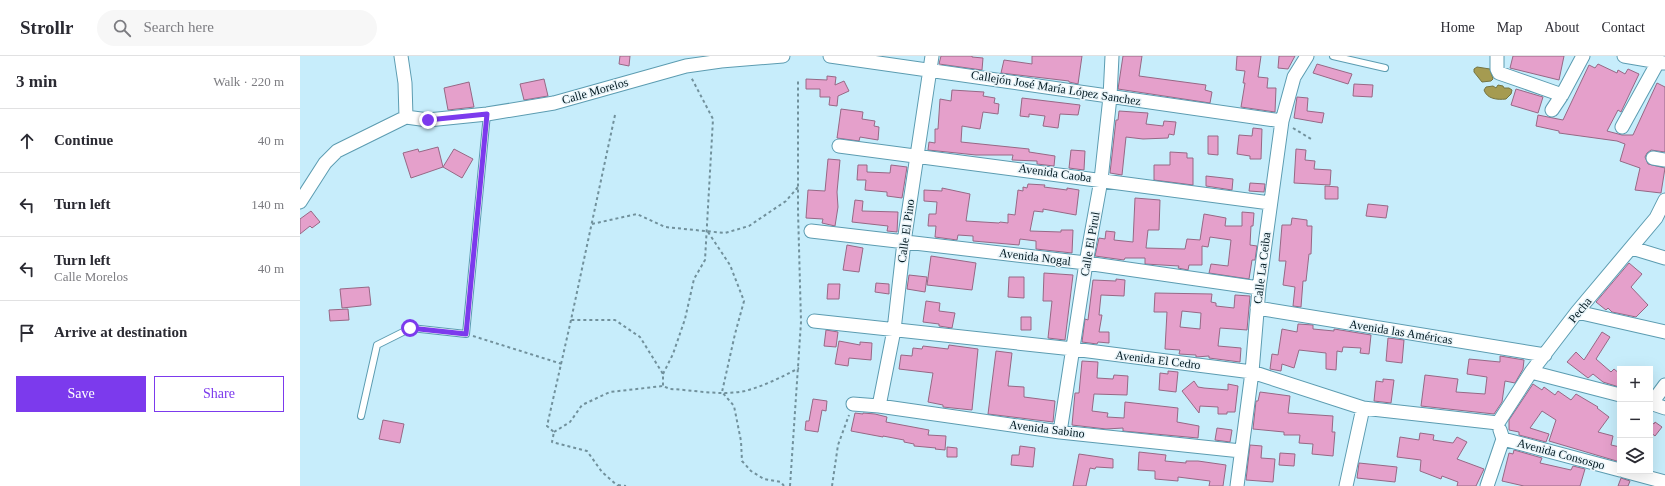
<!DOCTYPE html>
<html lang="en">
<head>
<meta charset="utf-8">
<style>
  body { margin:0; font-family:"Times New Roman",serif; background:#f7f7f7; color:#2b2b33 }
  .controls { position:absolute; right:12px; bottom:12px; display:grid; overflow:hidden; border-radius:0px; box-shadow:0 4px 16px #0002 }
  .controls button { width:36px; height:36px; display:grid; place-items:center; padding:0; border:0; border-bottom:1px solid #e1e1e2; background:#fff; color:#2b2b33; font:20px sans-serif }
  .stop { position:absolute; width:12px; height:12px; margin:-9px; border:3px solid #7c3aed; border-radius:50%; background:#fff }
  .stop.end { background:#7c3aed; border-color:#fff; box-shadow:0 1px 4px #0008 }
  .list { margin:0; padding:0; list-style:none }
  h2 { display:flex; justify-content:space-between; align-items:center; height:52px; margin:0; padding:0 16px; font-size:17px }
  h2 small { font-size:13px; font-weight:400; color:#7c7c81 }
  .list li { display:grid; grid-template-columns:26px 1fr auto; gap:12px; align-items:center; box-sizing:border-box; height:64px; padding:0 16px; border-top:1px solid #e1e1e2 }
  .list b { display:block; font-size:15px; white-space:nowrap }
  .list p { margin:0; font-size:13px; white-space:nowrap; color:#7c7c81 }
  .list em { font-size:13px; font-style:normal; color:#7c7c81 }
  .actions { display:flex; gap:8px; padding:12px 16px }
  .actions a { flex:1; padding:9px 0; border:1px solid #7c3aed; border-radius:0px; text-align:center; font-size:14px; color:#7c3aed }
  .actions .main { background:#7c3aed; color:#fff }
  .icon { flex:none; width:22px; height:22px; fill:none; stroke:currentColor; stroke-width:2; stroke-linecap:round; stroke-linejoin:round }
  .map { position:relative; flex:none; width:1365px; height:430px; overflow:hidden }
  header { display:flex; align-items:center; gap:24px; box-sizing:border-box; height:56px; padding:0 20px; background:#fff; border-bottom:1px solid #e1e1e2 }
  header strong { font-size:19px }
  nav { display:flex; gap:22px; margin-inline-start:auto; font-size:14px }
  .search { width:280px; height:36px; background:#f7f7f7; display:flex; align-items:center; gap:10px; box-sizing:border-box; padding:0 14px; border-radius:22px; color:#7c7c81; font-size:15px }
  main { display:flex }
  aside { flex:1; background:#fff }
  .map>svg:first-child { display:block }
  .water { fill:#a59b51; stroke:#747442 }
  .building { fill:#e5a0cb; stroke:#976885; fill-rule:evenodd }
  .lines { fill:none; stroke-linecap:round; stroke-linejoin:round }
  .lane-casing { stroke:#5c9cb1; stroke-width:8 }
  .street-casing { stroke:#5c9cb1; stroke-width:15 }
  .path { stroke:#71919c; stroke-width:2; stroke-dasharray:3 3; stroke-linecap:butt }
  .lane { stroke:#fff; stroke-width:6 }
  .street { stroke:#fff; stroke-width:13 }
  .route { stroke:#7c3aed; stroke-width:5 }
  .labels { text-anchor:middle; stroke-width:3; stroke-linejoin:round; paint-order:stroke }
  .street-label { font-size:12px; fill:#001820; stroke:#e9f5fa }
</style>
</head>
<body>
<header>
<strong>Strollr</strong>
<div class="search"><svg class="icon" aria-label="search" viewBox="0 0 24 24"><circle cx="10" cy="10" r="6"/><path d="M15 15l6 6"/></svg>Search here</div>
<nav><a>Home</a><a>Map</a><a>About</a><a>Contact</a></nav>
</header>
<main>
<aside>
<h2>3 min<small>Walk · 220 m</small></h2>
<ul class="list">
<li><svg class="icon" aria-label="ahead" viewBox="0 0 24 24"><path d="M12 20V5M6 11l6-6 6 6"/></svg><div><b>Continue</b></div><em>40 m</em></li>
<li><svg class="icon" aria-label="left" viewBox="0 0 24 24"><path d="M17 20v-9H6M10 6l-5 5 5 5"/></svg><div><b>Turn left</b></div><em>140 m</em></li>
<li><svg class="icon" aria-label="left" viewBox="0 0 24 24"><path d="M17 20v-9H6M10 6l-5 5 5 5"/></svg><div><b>Turn left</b><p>Calle Morelos</p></div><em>40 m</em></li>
<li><svg class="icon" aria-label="arrive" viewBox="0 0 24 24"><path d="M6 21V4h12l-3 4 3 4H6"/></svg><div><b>Arrive at destination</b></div></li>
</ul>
<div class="actions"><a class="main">Save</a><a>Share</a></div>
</aside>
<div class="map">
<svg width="1365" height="430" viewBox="0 0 1365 430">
  <rect width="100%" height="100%" fill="#c7edfb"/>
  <!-- water -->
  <path class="water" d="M1177 11 1190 13 1193 23 1191 25 1182 26 1174 16V13Z
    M1198 29 1203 30 1204 32H1209L1212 34 1211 38 1206 43C1197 44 1187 43 1184 34L1186 31 1193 30 1196 32Z"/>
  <!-- building -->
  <path class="building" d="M320 0H330L329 10 319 8Z
    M641 0H672V1L683 2 682 14 639 8Z
    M732 0H782L778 28 769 26V25L701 17 704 4 732 8Z
    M823 0H842L839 20 906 29 905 34 912 36 910 47 818 33Z
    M937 0H961L958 21 968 22 967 32H976L975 56 941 51 945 27H943L945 15 936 14Z
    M979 0H995L988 13 978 12Z
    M1213 0H1264L1259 24 1210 12Z
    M1017 8 1052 18 1048 28 1013 17Z
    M1298 8 1317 17 1318 14 1325 18 1328 13 1339 18 1321 56 1318 54 1307 75 1322 79H1333L1357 27 1365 31V96L1351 94 1347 97 1345 101 1348 108 1365 112 1361 137 1335 134 1340 112 1320 105 1325 88 1317 85 1259 77V75L1236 70 1238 59 1263 64 1289 9 1295 12Z
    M527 20 536 21 535 29 544 25 549 35 538 40 537 50 529 49 530 41H520V33H506V23L527 24Z
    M244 23 248 40 224 44 220 28Z
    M169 26 174 51 148 54 144 32Z
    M1054 28 1073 29 1072 41 1053 40Z
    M1216 33 1243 41 1238 57 1211 49Z
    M652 34 684 36 683 40 695 42 694 47 699 48 698 58 683 56 680 73 662 70 661 86 729 93V96L755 100 754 110 737 108V105L712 104 713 99H676L628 94 629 86 635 87V73H638L640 43 651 45Z
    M997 41 1008 42 1007 55 1024 57 1022 67 994 62Z
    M722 42 780 49 778 59 760 58 758 72 743 70 745 60 729 58V61L720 60Z
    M541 53 563 56 562 63 575 65 574 70 579 71 578 84 560 81 559 85 537 82Z
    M819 55 848 57 846 68 863 70 864 65 876 66 874 79 869 78 868 82 843 83 826 81 822 119 810 117 816 64H818Z
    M953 72 962 73 961 103H950V100L937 98 939 79 952 80Z
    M908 80H918V99L908 98Z
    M138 91 143 111 111 122 103 97 118 93 119 96Z
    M154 93 173 103 162 122 143 111Z
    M996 93 1006 94 1005 104 1015 105 1014 113 1031 114 1030 129 994 127Z
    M771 94 785 95 784 114 769 112Z
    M870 96 887 97V102H893V129L854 124V109H870Z
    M528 103 540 104 537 136 538 151 535 170 522 167 523 163 506 162 508 134 525 135Z
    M558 109H567V116L590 117 591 109 607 111 602 142 587 140V136L565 134 566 124H557Z
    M906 120 933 123 932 134 906 130Z
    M950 127 965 128 964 136 949 135Z
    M728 128 745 129 744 131 767 134V132L779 134 776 159 743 153V156L734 155 730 175 761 176V174H773L772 197 736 193V185L720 183 719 189 673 185V180L658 179 657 184 635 181 636 170H628L629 158H636L637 146 624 145V134L642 135V132L670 138 666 165 699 167 700 166 708 167V158L715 159 718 134 723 135V131L727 132Z
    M1025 130 1038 131V143H1025Z
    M835 142 860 144 859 174H848L846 192 885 193 887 183 900 184 904 158 926 162 925 170H942V156L954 157 953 170H951L950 189 957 190 955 204H952L949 223 909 217 911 208 928 210 931 184 910 181 908 191 902 190V209H889L888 214 878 212 879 210 845 208V202H825L824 204 795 200 799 182 805 183 806 175 815 176 814 184 833 186Z
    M555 144 563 145 562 155 598 156 597 176 587 175 588 170 552 166Z
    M1068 148 1088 150 1086 162 1066 160Z
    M11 155 20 166 12 172 10 170 0 178V163Z
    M992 162 1007 164V170H1012L1011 198H1009L1006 225H1003L1001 251 993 250 995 231 983 229 986 205H979L982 169H991Z
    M547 189 563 192 559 216 543 214Z
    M631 200 676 207 672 234 627 229Z
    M1329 207 1342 218 1331 231 1348 249 1336 261 1312 256 1308 252 1306 254 1296 246Z
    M744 217 773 219 765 284 748 282 752 245H743Z
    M609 219 627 221 625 236 607 233Z
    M709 221H724V242L708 241Z
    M816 223 825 224 824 240 801 239 799 259H802L799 276H809V287L798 286 797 288 782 286 785 263 788 264 793 224 816 225Z
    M576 227 589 228V238L575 236Z
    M528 228H540L539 243H527Z
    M69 231 71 249 42 252 40 233Z
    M855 237 912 238 911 246 916 247V250L934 252 935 239 950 240 947 274 920 272 918 290 941 292 940 306 909 302V300L896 301V299L879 298 880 294 865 293 867 256H854ZM882 255 901 257 900 273 880 271Z
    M626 245 640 247 639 255 655 257 652 272 639 270V268L623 266Z
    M48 253 49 264 30 265 29 254Z
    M721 261H731V274H721Z
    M998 268 1013 269V273L1034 275V273L1071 279 1069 298 1060 297 1061 292 1043 291 1042 296 1037 295 1036 314 1026 313V297L999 294 994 312 982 308 981 315 970 313 972 298 978 299 982 273 997 276Z
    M526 274 538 276 536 291 524 290Z
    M1302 276 1310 281 1296 303 1311 316 1314 313 1320 318 1319 331 1303 326 1293 318 1288 322 1267 306 1276 296 1284 304Z
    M1088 282 1104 284 1102 307 1086 305Z
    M539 285 560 289V286L572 287 571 304 549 302 548 310 535 308Z
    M649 289 678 293 672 354 643 351V349L628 346 633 317 599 313 601 299 612 300 613 292 622 293 623 290 648 293Z
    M696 295 712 297 708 330 724 331V341L755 345 753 366 688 358Z
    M1200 300 1224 304 1223 313 1215 327 1205 325 1202 346 1194 358 1121 350 1125 319 1158 323 1156 336 1185 338 1187 321 1167 318 1169 303 1200 306Z
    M782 305 798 306 797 322 813 323 814 319 828 320 827 339 794 338 792 355 808 357 807 361 824 362 825 346 878 352 877 366 899 370 898 382 823 375V372L806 373 772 369 775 337H779Z
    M868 315 878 316 876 336 859 334 860 317 868 318Z
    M1083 323 1094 324 1091 347 1074 345 1076 325 1083 326Z
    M894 325 898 331 904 332 928 334V328L938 330 935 356H927V358H918V351L900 350 899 357 882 335Z
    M1233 328 1242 334 1244 331 1255 339 1258 335 1271 344 1276 338 1298 351 1297 352 1309 361 1298 376 1313 380 1311 389 1320 391V406L1249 385 1256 364 1242 355 1230 372 1249 378 1246 386 1219 379V376L1209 374V364Z
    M960 336 990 340 988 357 1033 360 1032 376H1035L1033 400 1012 398 1013 388 999 387 1000 379H984V376L953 373 956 345H958Z
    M513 343 527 345 526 355 522 354 518 376 505 374 506 365H509Z
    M555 357 563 358V357L575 358 587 361 586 366 629 374 628 379 646 380 645 394 635 393 636 392 614 390V388L604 386V384L583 380V381L551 375Z
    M83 364 104 368 100 387 79 383Z
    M1350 365 1354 368 1355 366 1362 371 1355 380 1350 376Z
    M917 372 932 374 930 386 915 384Z
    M1120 377 1134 379 1133 384 1153 387 1157 381 1167 386 1157 403 1184 413 1176 430H1157L1158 426 1142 420 1141 423 1120 415 1121 404 1097 401 1100 381 1119 384Z
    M950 389 962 390 961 402 975 403 973 426 946 424Z
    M720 390 735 392 733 411 711 409 712 399H719Z
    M647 391 657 392V401H647Z
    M1214 394 1242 402 1240 407 1271 414 1273 410 1285 413 1280 430H1224L1202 425 1209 397 1213 398Z
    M839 396 866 399 865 405 886 407V405H898L926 409 923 430H909L910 425 878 421V425L855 423V415L838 414Z
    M980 397 995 398 994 410 979 409Z
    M779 398 813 403V412L796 411 795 413 790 412 786 430H773Z
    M1059 407 1097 411 1095 426 1057 422Z
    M1321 422 1330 425 1328 430H1318Z"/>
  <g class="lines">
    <defs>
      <path id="lane" d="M1033 0 1085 12
        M61 360 77 289 111 272 166 278 187 58"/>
      <path id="street" d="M101 0 105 27 106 61
        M530 0 982 65
        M1197 0V13L1199 17 1262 39
        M1324 0 1365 7
        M1252 54 1262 39 1283 0
        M106 61 128 64 187 58 254 47 386 10 421 5 483 0
        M1322 71 1358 6
        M539 90 970 147
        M1353 102 1365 104
        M0 146 25 107 37 95 106 61
        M511 175 786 207 959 232
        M1332 192 1365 202
        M957 252 1245 299
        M1277 256 1365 276
        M514 265 773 293 952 316 1063 352 1198 367
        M1231 316 1320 339
        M1350 347 1365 352
        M553 348 579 350 760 376 941 395
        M1351 348 1365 329
        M579 350 594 274 604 186 632 0
        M1198 367 1231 316 1277 256 1356 162 1365 144
        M760 376 786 207 801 124 810 41 812 0
        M1203 383 1320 414
        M1324 415 1365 426
        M937 430 952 316 959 232 982 65 994 21 1007 0
        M1046 430 1063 352
        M1187 430 1203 383 1200 374"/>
    </defs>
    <!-- lane casing -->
    <use href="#lane" class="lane-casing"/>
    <!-- street casing -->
    <use href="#street" class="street-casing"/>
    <!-- path -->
    <path class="path" d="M315 59 271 264H315L340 281 363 318V330
      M993 72 1011 83
      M292 168 337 158 365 171 425 177 449 170 486 145 498 131
      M408 176 430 209 444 245 435 278 422 336 434 350 441 385 442 405 451 415 464 423 481 426 484 430
      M271 264 247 370 254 376 252 386 287 395 302 416 318 430
      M173 280 262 308
      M363 318 373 298 385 263 394 223 405 204 413 63 391 21
      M254 376 270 366 282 349 310 336 363 330 370 333C394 334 421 340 445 335 464 330 482 321 499 312
      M318 429 326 430
      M490 430 501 266 498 155V23
      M532 430 538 389 549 359"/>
    <!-- lane -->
    <use href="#lane" class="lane"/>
    <!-- street -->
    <use href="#street" class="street"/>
  </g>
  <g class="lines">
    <!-- route -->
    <path class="route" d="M110 272 166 278 187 58 128 64"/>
  </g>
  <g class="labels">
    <!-- street labels -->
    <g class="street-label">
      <text transform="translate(756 32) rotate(9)" y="4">Callejón José María López Sanchez</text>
      <text transform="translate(295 35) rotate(-16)" y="4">Calle Morelos</text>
      <text transform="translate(755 117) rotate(8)" y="4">Avenida Caoba</text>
      <text transform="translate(606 175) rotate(-82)" y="4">Calle El Pino</text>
      <text transform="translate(790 188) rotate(-80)" y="4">Calle El Pirul</text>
      <text transform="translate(735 201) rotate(7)" y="4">Avenida Nogal</text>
      <text transform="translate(962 212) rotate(-83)" y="4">Calle La Ceiba</text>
      <text transform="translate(1280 254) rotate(-51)" y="4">Pecha</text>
      <text transform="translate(1101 276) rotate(9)" y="4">Avenida las Américas</text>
      <text transform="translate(858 304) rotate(7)" y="4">Avenida El Cedro</text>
      <text transform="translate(747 373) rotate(7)" y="4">Avenida Sabino</text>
      <text transform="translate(1261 398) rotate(15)" y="4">Avenida Consospo</text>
    </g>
  </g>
</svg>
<div class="controls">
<button>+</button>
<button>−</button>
<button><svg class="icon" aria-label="layers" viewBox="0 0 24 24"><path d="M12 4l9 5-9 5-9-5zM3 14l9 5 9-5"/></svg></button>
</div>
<div class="stop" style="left:110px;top:272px"></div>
<div class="stop end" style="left:128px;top:64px"></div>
</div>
</main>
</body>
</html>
